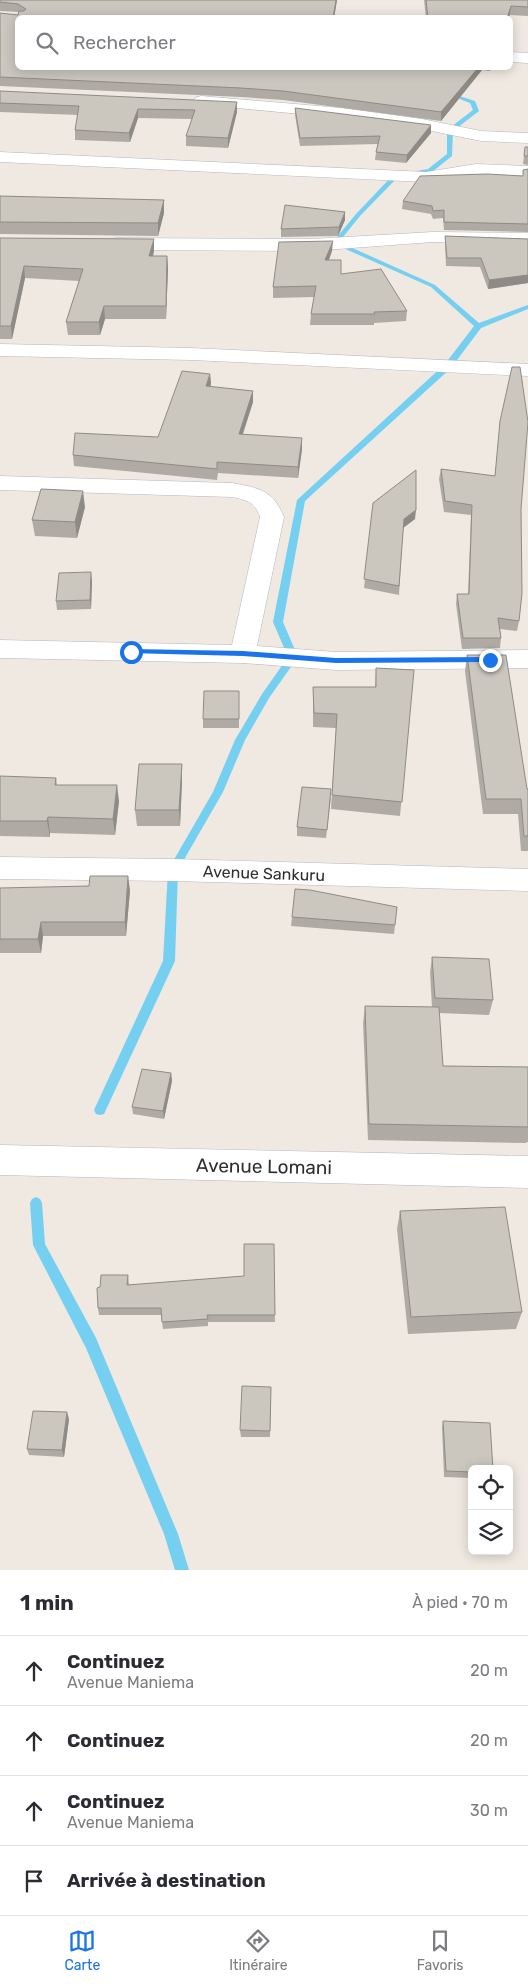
<!DOCTYPE html>
<html lang="fr">
<head>
<meta charset="utf-8">
<style>
  body { margin:0; font-family:Rubik,sans-serif; background:#f2f2f3; color:#2b2b33 }
  .controls { position:absolute; right:15px; bottom:15px; display:grid; overflow:hidden; border-radius:8px; box-shadow:0 2px 12px #0003 }
  .controls button { width:45px; height:45px; display:grid; place-items:center; padding:0; border:0; border-bottom:1px solid #e1e1e2; background:#fff; color:#2b2b33; font:25px sans-serif }
  .stop { position:absolute; width:15px; height:15px; margin:-11px; border:4px solid #1a73e8; border-radius:50%; background:#fff }
  .stop.end { background:#1a73e8; border-color:#fff; box-shadow:0 1px 5px #0008 }
  .list { margin:0; padding:0; list-style:none }
  h2 { display:flex; justify-content:space-between; align-items:center; height:65px; margin:0; padding:0 20px; font-size:21px }
  h2 small { font-size:16px; font-weight:400; color:#7c7c81 }
  .list li { display:grid; grid-template-columns:32px 1fr auto; gap:15px; align-items:center; box-sizing:border-box; height:70px; padding:0 20px; border-top:1px solid #e1e1e2 }
  .list b { display:block; font-size:19px; white-space:nowrap }
  .list p { margin:0; font-size:16px; white-space:nowrap; color:#7c7c81 }
  .list em { font-size:16px; font-style:normal; color:#7c7c81 }
  .icon { flex:none; width:28px; height:28px; fill:none; stroke:currentColor; stroke-width:2; stroke-linecap:round; stroke-linejoin:round }
  .map { position:relative; flex:none; width:528px; height:1570px; overflow:hidden }
  .search { position:absolute; background:#fff; box-shadow:0 2px 12px #0003; left:15px; right:15px; top:15px; height:55px; display:flex; align-items:center; gap:12px; box-sizing:border-box; padding:0 18px; border-radius:8px; color:#7c7c81; font-size:19px }
  .sheet { height:345px; background:#fff }
  nav { display:flex; justify-content:space-around; align-items:center; box-sizing:border-box; height:70px; border-top:1px solid #e1e1e2; background:#fff; font-size:14px; color:#7c7c81 }
  nav a { display:grid; justify-items:center; gap:2px }
  nav .on { color:#1a73e8 }
  .map>svg:first-child { display:block }
  .lines { fill:none; stroke-linecap:round; stroke-linejoin:round }
  .stream { fill:#75cff0; fill-rule:evenodd }
  .minor-casing { stroke:#b4b7c1; stroke-width:1 }
  .minor { fill:#fff; fill-rule:evenodd }
  .wall { fill:#afaba4 }
  .shaded-wall { fill:#8e8b86 }
  .building { fill:#cbc7bf; stroke:#8e8b86 }
  .route { fill:#1a73e8 }
  .labels { text-anchor:middle; stroke-width:4; stroke-linejoin:round; paint-order:stroke }
  .street-label { font-size:16px; fill:#2e2e2e; stroke:#fff }
  .near-street-label { font-size:19px; fill:#2e2e2e; stroke:#fff }
</style>
</head>
<body>
<div class="map">
<svg width="528" height="1570" viewBox="0 0 528 1570">
  <rect width="100%" height="100%" fill="#efe9e1"/>
  <g class="lines">
    <!-- stream -->
    <path class="stream" d="M447 92 475 101 479 111 453 131 452 156 432 172 397 178 360 216 339 242 435 285 479 323 528 305V309L481 328 451 368 305 501 283 622 298 657 269 698 245 740 223 792 178 870 175 961 104 1114 100 1115 96 1114 94 1110 163 961 168 870 213 792 235 740 262 694 288 657 273 622 297 500 445 364 474 326 431 287 332 243 356 214 393 175 428 169 447 154V130L473 110 470 103 447 94Z
      M36 1197 40 1199 42 1203 45 1244 96 1338 178 1534 189 1570H175L164 1534 86 1348 33 1245 30 1203 32 1199Z"/>
    <defs>
      <path id="minor" d="M510 52 528 53V63L510 62Z
        M201 96 342 108 422 119 481 131 528 133V143L481 141 422 129 342 118 195 104 193 101 195 98Z
        M0 152 426 172 476 164 528 166V176L476 174 426 182 0 162Z
        M433 232 528 233V245L433 242 311 251 116 250 109 248 107 244 109 240 116 238 311 239Z
        M0 344 191 348 528 364V376L191 360 0 356Z
        M0 476 232 483C259 488 273 490 284 517L257 646 336 652 528 650V668L336 670 243 663 0 658V640L232 645 260 517C255 502 247 500 232 497L0 490Z
        M0 857 173 859 528 869V891L173 881 0 879Z
        M0 1145 528 1156V1188L0 1175Z"/>
    </defs>
    <!-- minor casing -->
    <use href="#minor" class="minor-casing"/>
    <!-- minor -->
    <use href="#minor" class="minor"/>
  </g>
  <!-- wall -->
  <path class="wall" d="M0 0H337L334 18 18 68H491L490 71 482 70 441 121 283 100 241 97 0 86V13L18 15 19 12 0 11Z
    M424 0H528V16L510 15 509 18H426Z
    M0 91 237 112 228 148 186 146V136L192 119 138 118 130 142 75 140V130L78 115 0 112Z
    M295 108 431 133 406 163 375 160 376 152 378 144 300 146 295 115Z
    M525 147H528V165L523 164Z
    M528 169V232L444 230 443 218 433 219 431 214 402 209 403 201 523 176V170Z
    M0 196 164 200V213L158 236 0 234Z
    M345 212V220L338 236 281 237V229Z
    M445 236 528 239V283L488 289 480 267 446 266 445 244Z
    M0 238 154 251 153 256H167L168 269 166 319H105L100 335H68L66 322 79 281 25 278 12 339H0Z
    M332 251 329 260 341 274 407 311 406 321 374 323V325H310L311 314 314 297 273 298V287Z
    M210 374 211 384 210 387 253 391V402L243 434 302 449 298 478 218 473 217 480 74 466 73 455 158 437Z
    M500 421 521 509 519 621 517 631 500 629 501 638 500 648 462 649 456 604 457 594H468L471 515 444 512 439 479 441 469 495 476Z
    M373 503 415 519 403 528 399 595 364 588Z
    M85 507 77 538 35 536 32 520Z
    M92 581 91 609 57 610 56 601Z
    M467 655 527 789H528V851H521L518 814H483L465 671Z
    M376 668 414 670 400 816 331 809 336 728 313 727V687H375Z
    M239 691V728H203V719Z
    M182 764V781L180 826H137L135 810Z
    M0 776 56 778 57 785 119 801 115 835 50 833V837L0 836Z
    M331 798 326 838 297 836V827Z
    M0 888 130 890 126 936H43L41 953H0Z
    M397 907 394 934 291 926 292 917Z
    M432 957 493 1000 489 1015 439 1013 443 1066 528 1067V1142H527L526 1143 368 1140 363 1023 365 1006 432 1007 430 972Z
    M171 1073 172 1081 164 1119 133 1114 132 1107Z
    M400 1211 522 1312 516 1329 408 1334 397 1229Z
    M274 1244 275 1322H208V1326L163 1329 161 1315H99L98 1308 100 1287 128 1275 129 1285 244 1276Z
    M271 1387 270 1437H241L240 1430Z
    M69 1419 64 1457 29 1455 27 1449Z
    M443 1421 472 1469V1478L444 1477 442 1427Z"/>
  <!-- shaded-wall -->
  <path class="shaded-wall" d="M336 0H337L334 18H333Z
    M511 6 509 18H507Z
    M478 68H482V70L441 121V112Z
    M237 102V112L228 148V138Z
    M138 109V118L130 142 129 133Z
    M431 125V133L406 163 407 155Z
    M164 200V213L158 236V223Z
    M345 212V220L338 236 339 227Z
    M154 239V251L150 269 149 256Z
    M333 241 332 251 325 270V260Z
    M167 256 168 269 166 319V306Z
    M24 266 25 278 12 339 11 326Z
    M528 275V283L488 289 489 280Z
    M104 306 105 319 100 335 99 322Z
    M210 374 211 384 207 397 206 386Z
    M253 391V402L239 445V434Z
    M302 438V449L298 478V467Z
    M83 491 85 507 77 538 75 522Z
    M416 510 415 519 403 528 404 519Z
    M91 572 92 581 91 609 90 600Z
    M182 764V781L180 826 179 810Z
    M117 785 119 801 115 835 113 819Z
    M48 817 50 833V837L47 821Z
    M128 876 130 890 126 936 125 922Z
    M41 922 43 936 41 953 38 939Z
    M171 1073 172 1081 164 1119 163 1111Z
    M67 1412 69 1419 64 1457 62 1450Z"/>
  <!-- building -->
  <path class="building" d="M0 0H336L333 18H18V68H478L441 112 283 91 241 88 0 77V13L18 15 19 11H24L26 9 18 4 0 2Z
    M426 0H528V7L511 6 507 18H428Z
    M0 91 237 102 228 138 186 136 195 110 138 109 129 133 75 130 79 106 0 103Z
    M295 108 431 125 407 155 376 152 380 136 300 138Z
    M525 147H528V156H524Z
    M528 169V224L444 222V210L433 211 432 206 403 201 420 176 487 174 523 176V170Z
    M0 196 164 200 158 223 0 222Z
    M285 205 345 212 339 227 281 229Z
    M445 236 528 239V275L489 280 481 258H447Z
    M0 238 154 239 149 256H167L166 306H104L99 322H66L83 269 24 266 11 326H0Z
    M333 241 325 260H341V274L381 269 407 311 374 312 375 314H311L316 286 273 287 279 242Z
    M512 367H520L528 422 521 509 522 593 519 621 498 618 501 638H463L457 594H469L472 505 445 501 441 469 495 476 500 421Z
    M182 371 210 374 206 386 253 391 239 434 302 438 298 467 217 462V469L73 455 75 433 158 437Z
    M416 470V510L404 519 399 586 364 579 373 503Z
    M41 489 83 491 75 522 32 520Z
    M91 572 90 600 56 601 59 573Z
    M467 655H506L527 789H528V836H524L521 799H486Z
    M376 668 414 670 402 802 332 795 337 714 314 713 313 687H376Z
    M204 691H239V719H203Z
    M139 764H182L179 810H135Z
    M0 776 56 778 55 785H117L113 819 48 817 47 821H0Z
    M302 787 331 789 327 830 297 827Z
    M90 876H128L125 922H41L38 939H0V888L89 886Z
    M295 889 310 890 397 907 395 925 292 917Z
    M432 957 489 959 493 1000 435 998Z
    M365 1006 439 1007 443 1066 528 1067V1127L369 1124Z
    M142 1069 171 1073 163 1111 132 1107Z
    M505 1207 522 1312 411 1317 400 1211Z
    M244 1244H274L275 1315H207L208 1319 162 1322 161 1308H98L97 1288 100 1287 101 1275H128L127 1285 244 1276Z
    M242 1386 271 1387 270 1431 240 1430Z
    M33 1411 67 1412 62 1450 27 1449Z
    M443 1421 490 1423 493 1469H472V1472L446 1471Z"/>
  <!-- route -->
  <path class="route" d="M131 649 243 651 336 658 490 657 493 660 490 662 336 663 243 656 128 653V650Z"/>
  <g class="labels">
    <!-- street labels -->
    <g class="street-label">
      <text transform="translate(264 873) rotate(2)" y="6">Avenue Sankuru</text>
    </g>
    <!-- near-street labels -->
    <g class="near-street-label">
      <text transform="translate(264 1166) rotate(1)" y="7">Avenue Lomani</text>
    </g>
  </g>
</svg>
<div class="controls">
<button><svg class="icon" aria-label="locate" viewBox="0 0 24 24"><circle cx="12" cy="12" r="6"/><path d="M12 2v4M12 18v4M2 12h4M18 12h4"/></svg></button>
<button><svg class="icon" aria-label="layers" viewBox="0 0 24 24"><path d="M12 4l9 5-9 5-9-5zM3 14l9 5 9-5"/></svg></button>
</div>
<div class="stop" style="left:131px;top:652px"></div>
<div class="stop end" style="left:490px;top:660px"></div>
<div class="search"><svg class="icon" aria-label="search" viewBox="0 0 24 24"><circle cx="10" cy="10" r="6"/><path d="M15 15l6 6"/></svg>Rechercher</div>
</div>
<section class="sheet">
<h2>1 min<small>À pied · 70 m</small></h2>
<ul class="list">
<li><svg class="icon" aria-label="ahead" viewBox="0 0 24 24"><path d="M12 20V5M6 11l6-6 6 6"/></svg><div><b>Continuez</b><p>Avenue Maniema</p></div><em>20 m</em></li>
<li><svg class="icon" aria-label="ahead" viewBox="0 0 24 24"><path d="M12 20V5M6 11l6-6 6 6"/></svg><div><b>Continuez</b></div><em>20 m</em></li>
<li><svg class="icon" aria-label="ahead" viewBox="0 0 24 24"><path d="M12 20V5M6 11l6-6 6 6"/></svg><div><b>Continuez</b><p>Avenue Maniema</p></div><em>30 m</em></li>
<li><svg class="icon" aria-label="arrive" viewBox="0 0 24 24"><path d="M6 21V4h12l-3 4 3 4H6"/></svg><div><b>Arrivée à destination</b></div></li>
</ul>
</section>
<nav>
<a class="on"><svg class="icon" aria-label="map" viewBox="0 0 24 24"><path d="M3 6l6-2 6 2 6-2v14l-6 2-6-2-6 2zM9 4v14M15 6v14"/></svg>Carte</a>
<a><svg class="icon" aria-label="directions" viewBox="0 0 24 24"><path d="M12 3l9 9-9 9-9-9zM9 14v-3h6M13 9l2 2-2 2"/></svg>Itinéraire</a>
<a><svg class="icon" aria-label="saved" viewBox="0 0 24 24"><path d="M7 4h10v16l-5-4-5 4z"/></svg>Favoris</a>
</nav>
</body>
</html>
